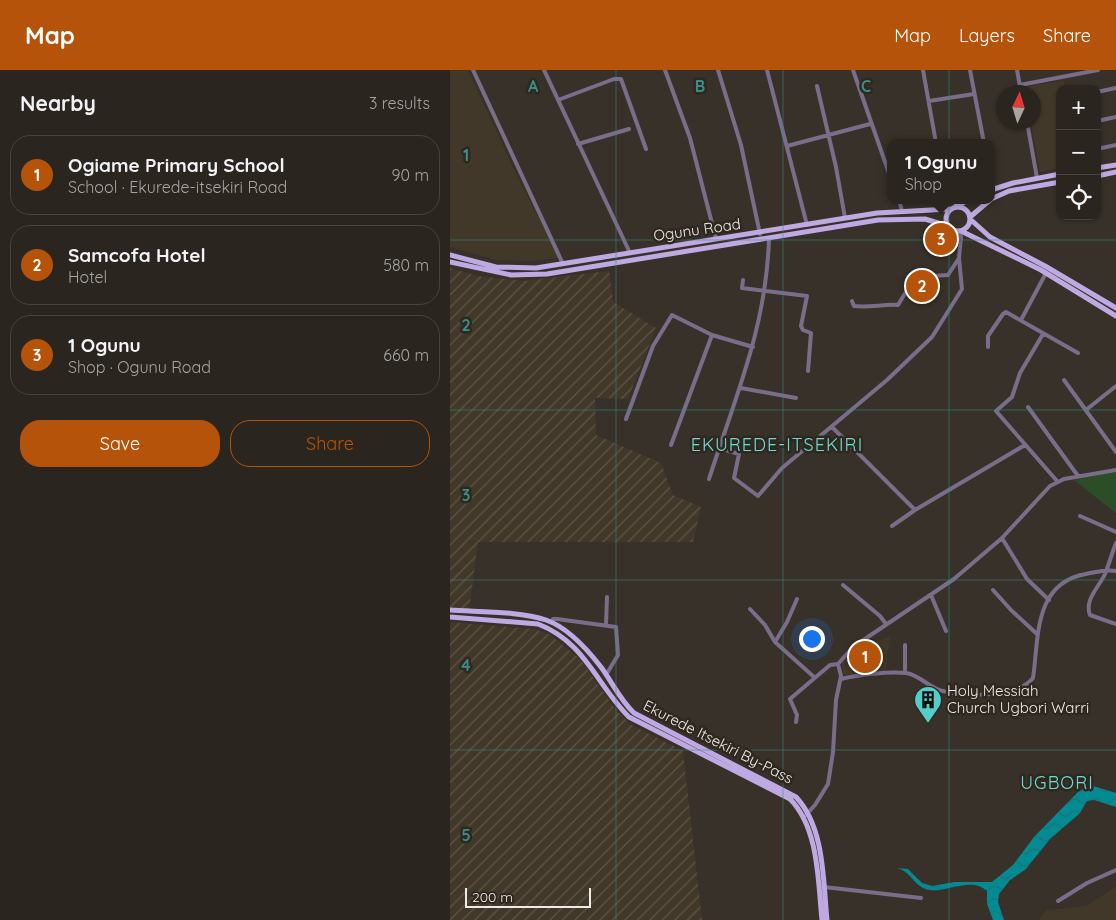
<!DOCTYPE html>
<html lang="en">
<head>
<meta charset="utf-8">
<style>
  body { margin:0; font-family:Quicksand,sans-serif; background:#322d28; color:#f1f3f6 }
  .controls { position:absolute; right:15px; top:15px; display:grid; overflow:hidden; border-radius:10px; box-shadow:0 1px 4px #0004 }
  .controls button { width:45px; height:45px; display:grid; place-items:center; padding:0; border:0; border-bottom:1px solid #46423d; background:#2a251f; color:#f1f3f6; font:25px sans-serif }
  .compass { position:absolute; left:546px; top:15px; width:45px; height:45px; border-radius:50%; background:#2a251f; box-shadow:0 1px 4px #0004; rotate:4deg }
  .scale { position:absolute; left:15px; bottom:12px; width:126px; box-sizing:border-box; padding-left:5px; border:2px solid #efeae5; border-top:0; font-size:14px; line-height:18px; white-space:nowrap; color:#efeae5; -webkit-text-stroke:4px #2e281f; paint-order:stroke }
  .you { position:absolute; left:361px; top:568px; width:18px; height:18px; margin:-12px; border:4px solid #fff; border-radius:50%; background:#1a73e8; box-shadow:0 0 0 8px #1a73e833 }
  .badge { display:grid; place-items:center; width:32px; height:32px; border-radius:50%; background:#b45309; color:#fff; font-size:16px; font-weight:700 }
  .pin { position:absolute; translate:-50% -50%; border:2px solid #fff; box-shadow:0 1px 5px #0006 }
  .popup { position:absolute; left:437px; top:69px; width:108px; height:65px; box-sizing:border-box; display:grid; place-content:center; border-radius:10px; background:#2a251f; filter:drop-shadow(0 1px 4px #0005); font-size:16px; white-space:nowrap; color:#a5a5a4 }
  .popup b { font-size:19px; color:#f1f3f6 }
  .popup::after { content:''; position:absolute; left:50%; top:100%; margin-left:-10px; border:10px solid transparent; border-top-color:#2a251f }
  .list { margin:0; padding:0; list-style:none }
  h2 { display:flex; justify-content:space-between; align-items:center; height:65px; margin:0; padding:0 20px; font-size:21px }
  h2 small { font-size:16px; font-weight:400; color:#a5a5a4 }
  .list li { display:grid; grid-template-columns:32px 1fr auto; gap:15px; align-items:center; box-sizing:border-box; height:80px; margin:0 10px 10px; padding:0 10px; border:1px solid #46423d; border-radius:20px }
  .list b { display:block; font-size:19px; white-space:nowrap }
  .list p { margin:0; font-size:16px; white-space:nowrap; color:#a5a5a4 }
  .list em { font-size:16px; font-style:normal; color:#a5a5a4 }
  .actions { display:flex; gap:10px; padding:15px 20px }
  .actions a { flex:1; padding:11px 0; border:1px solid #b45309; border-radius:20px; text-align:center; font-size:18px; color:#b45309 }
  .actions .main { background:#b45309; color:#fff }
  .icon { flex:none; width:28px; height:28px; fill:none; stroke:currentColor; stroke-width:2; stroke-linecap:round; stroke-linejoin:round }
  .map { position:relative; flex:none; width:666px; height:850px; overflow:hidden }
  header { display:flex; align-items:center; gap:30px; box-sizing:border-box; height:70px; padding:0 25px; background:#b45309; color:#fff }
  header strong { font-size:24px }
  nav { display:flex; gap:28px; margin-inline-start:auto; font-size:18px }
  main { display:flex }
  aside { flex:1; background:#2a251f }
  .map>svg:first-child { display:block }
  .built { fill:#423829 }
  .industrial { fill:url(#industrial-furrows) }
  .pitch { fill:#2b4e28 }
  .water { fill:url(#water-waves) }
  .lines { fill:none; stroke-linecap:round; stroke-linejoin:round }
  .minor { stroke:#796e8a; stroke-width:4 }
  .major { stroke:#bfa9e2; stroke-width:5 }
  .grid { fill:none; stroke:#3c8d86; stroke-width:1; stroke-opacity:0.55 }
  .labels { text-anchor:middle; stroke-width:5; stroke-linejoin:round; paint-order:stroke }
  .street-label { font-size:15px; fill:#efeae5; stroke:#2e281f }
  .poi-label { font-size:15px; fill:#efeae5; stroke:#2e281f; text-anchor:start }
  .quarter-label { font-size:18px; letter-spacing:1px; fill:#6edad4; stroke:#2e281f }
  .grid-label { font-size:16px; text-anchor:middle; font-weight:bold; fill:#3c8d86; stroke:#2e281f; stroke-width:5; stroke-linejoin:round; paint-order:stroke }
</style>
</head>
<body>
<header>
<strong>Map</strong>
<nav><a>Map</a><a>Layers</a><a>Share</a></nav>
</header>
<main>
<aside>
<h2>Nearby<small>3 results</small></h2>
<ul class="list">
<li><span class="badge">1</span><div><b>Ogiame Primary School</b><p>School · Ekurede-itsekiri Road</p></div><em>90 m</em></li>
<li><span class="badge">2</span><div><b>Samcofa Hotel</b><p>Hotel</p></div><em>580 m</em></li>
<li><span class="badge">3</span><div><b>1 Ogunu</b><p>Shop · Ogunu Road</p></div><em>660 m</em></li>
</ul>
<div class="actions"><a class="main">Save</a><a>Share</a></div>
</aside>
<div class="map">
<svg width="666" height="850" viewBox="0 0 666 850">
  <defs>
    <pattern id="industrial-furrows" width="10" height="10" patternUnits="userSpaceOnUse" patternTransform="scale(1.25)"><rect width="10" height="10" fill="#423829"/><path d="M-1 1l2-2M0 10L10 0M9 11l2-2" fill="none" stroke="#5e5548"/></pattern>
    <pattern id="water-waves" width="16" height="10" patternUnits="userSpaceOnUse" patternTransform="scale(1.25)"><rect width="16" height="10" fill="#038b93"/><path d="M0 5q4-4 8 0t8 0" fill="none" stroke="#1b7378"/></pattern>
  </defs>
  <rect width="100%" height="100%" fill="#383129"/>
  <!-- built -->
  <path class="built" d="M0 0H18L66 104 109 188 81 191 46 190 0 177Z
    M614 11 615 19H610V98L590 102 581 53 584 52V22H575V17Z
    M440 566 435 603 396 606 393 603 391 589 405 583 404 578 411 572 418 576Z
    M666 817V850H588L597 840 636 836Z"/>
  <!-- industrial -->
  <path class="industrial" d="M0 198 28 206 74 211 159 201 163 232 206 258 178 329 145 328 146 365 211 393 223 425 251 437 243 472H28L19 540 0 539Z
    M0 552 85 559 99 564 130 589 166 640 180 654 233 681 252 850H0Z"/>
  <!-- pitch -->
  <path class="pitch" d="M666 401V443L624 410Z"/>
  <!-- water -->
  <path class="water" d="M640 715 666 723V737L644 730 637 731 630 743 600 769 576 799 560 810 549 824 548 832 554 850H543L537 834V821C521 806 497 823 479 820 464 817 461 801 447 798L458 799 472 813 482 816 505 812H542L563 795 584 767 628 722Z"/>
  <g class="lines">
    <!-- minor -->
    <path class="minor" d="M23 0 113 194
      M94 0 180 183
      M215 0 240 68 266 169
      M268 0 291 75 310 164
      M317 0 357 155
      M403 0 441 109
      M473 0 486 73
      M520 0 534 73
      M567 0 571 22
      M570 15 648 0
      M367 16 386 97 395 148
      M647 22 666 18
      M108 30 164 9H171L196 79
      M479 31 524 24
      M647 51 666 47
      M577 52 587 108
      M128 74 179 59
      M337 76 420 54
      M647 79 666 75
      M541 109 543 119
      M449 130 452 141
      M293 210 292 218 357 226 351 256 353 260 361 263 358 301
      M402 231 404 236C419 238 433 234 448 235L465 207 498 205 509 188
      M571 250 596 203
      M593 264 570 303 562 327 546 341 607 411
      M538 277V266L553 244 556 242 628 283
      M614 310 666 382
      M291 318 346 328
      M578 337 628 406
      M636 340 666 316
      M176 349 203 276 222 245 262 265 303 277
      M382 357 465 440
      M221 375 262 265
      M269 378 289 384 284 408 308 426 332 398 437 310 482 267 512 219 509 188 511 167 509 161
      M259 409C286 325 316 258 319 169
      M630 446 666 462
      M442 456 465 440 575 375
      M552 468 577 509 599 530
      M666 473C662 483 659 494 655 504 649 517 634 530 640 545L666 554
      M393 515 430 546 436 554
      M543 520 561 540 587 564
      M481 525 496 561
      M300 539 315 555 325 572 364 607
      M102 553 103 549H107L166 557 168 585 156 605
      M156 554 157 527
      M325 572 337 552 347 529
      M388 594 403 577 504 509 552 468 600 416 614 409 666 400
      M455 603V575
      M391 609C408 605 438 601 456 603 467 604 477 615 487 619 509 628 568 628 583 608 589 569 583 513 636 504 647 502 655 499 666 501
      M346 652 347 645 340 629 380 595 388 594
      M356 745 365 735 378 714 383 682 386 630 391 606 388 594
      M374 817 471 828
      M608 831 637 813 666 800"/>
    <!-- major -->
    <path class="major" d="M647 98 666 95
      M647 106 666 102
      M541 120 563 113 610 104
      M541 129 559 121 610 112
      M506 136 519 130
      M496 149a12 12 0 1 1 24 0a12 12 0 1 1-24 0Z
      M520 147 540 130
      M520 149 540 167 595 196 666 238
      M511 161 591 200 666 246
      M0 185 46 197 86 198 427 143 499 139
      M0 192 61 205 97 204 428 150 475 149 498 156
      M0 540C28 542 70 541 96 550 117 557 137 579 151 597 162 612 170 630 184 643L346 727C375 758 373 811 377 850
      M0 547 88 554C135 572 146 614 179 647L340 729C369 758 368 812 372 850"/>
  </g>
  <!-- grid -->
  <path class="grid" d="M166 0V850M333 0V850M499 0V850M0 170H666M0 340H666M0 510H666M0 680H666"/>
  <!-- icons -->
  <defs>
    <symbol id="building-pin" viewBox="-11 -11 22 30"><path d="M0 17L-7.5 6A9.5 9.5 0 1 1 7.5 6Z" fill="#54cdc8" stroke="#2e281f"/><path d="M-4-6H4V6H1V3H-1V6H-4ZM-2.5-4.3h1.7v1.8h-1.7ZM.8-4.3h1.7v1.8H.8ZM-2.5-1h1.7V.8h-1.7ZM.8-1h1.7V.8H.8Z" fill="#111"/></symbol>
  </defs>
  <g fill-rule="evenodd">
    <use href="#building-pin" x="462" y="614" width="32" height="43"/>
  </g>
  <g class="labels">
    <!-- street labels -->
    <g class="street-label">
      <text transform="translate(247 160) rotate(-8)" y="5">Ogunu Road</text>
      <text transform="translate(268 672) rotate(27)" y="5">Ekurede Itsekiri By-Pass</text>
    </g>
    <!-- poi labels -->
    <g class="poi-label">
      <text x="497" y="626">Holy Messiah<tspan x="497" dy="17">Church Ugbori Warri</tspan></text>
    </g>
    <!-- quarter labels -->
    <g class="quarter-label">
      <text x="327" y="381">EKUREDE-ITSEKIRI</text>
      <text x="607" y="719">UGBORI</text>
    </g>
  </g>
  <g class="grid-label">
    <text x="83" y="22">A</text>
    <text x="250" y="22">B</text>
    <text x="416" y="22">C</text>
    <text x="16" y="91">1</text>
    <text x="16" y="261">2</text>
    <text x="16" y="431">3</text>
    <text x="16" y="601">4</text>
    <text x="16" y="771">5</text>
  </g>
</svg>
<div class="controls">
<button>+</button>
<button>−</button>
<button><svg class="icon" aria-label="locate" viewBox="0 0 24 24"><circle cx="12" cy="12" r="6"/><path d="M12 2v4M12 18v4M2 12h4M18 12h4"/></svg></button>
</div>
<svg class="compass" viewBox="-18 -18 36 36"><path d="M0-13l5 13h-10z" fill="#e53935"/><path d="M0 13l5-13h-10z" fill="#a5a5a4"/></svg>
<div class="scale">200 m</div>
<div class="you"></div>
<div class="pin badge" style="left:415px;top:587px">1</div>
<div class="pin badge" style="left:472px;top:216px">2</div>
<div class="pin badge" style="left:491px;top:169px">3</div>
<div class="popup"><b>1 Ogunu</b>Shop</div>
</div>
</main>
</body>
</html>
